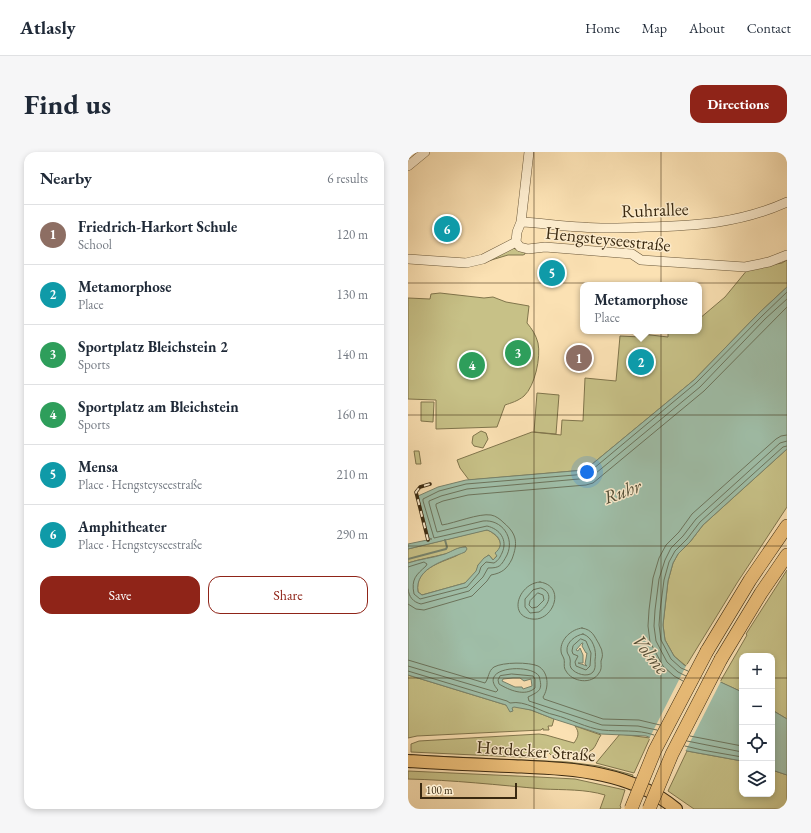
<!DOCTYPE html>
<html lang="en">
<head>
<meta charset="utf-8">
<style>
  body { margin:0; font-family:"EB Garamond",serif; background:#f6f6f7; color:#1f2937 }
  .controls { position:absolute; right:12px; bottom:12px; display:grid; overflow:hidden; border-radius:8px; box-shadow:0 2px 6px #0003 }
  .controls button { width:36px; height:36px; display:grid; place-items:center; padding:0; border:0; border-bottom:1px solid #e0e1e3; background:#fff; color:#1f2937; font:20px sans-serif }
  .scale { position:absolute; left:12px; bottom:10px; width:97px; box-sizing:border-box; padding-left:4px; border:2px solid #3a2910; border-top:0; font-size:11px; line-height:14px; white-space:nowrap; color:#3a2910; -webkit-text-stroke:3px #fcecce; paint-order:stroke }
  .you { position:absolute; left:179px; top:320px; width:14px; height:14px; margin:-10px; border:3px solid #fff; border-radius:50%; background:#1a73e8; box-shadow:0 0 0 6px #1a73e833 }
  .badge { display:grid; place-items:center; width:26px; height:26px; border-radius:50%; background:#8f2418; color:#fff; font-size:13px; font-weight:700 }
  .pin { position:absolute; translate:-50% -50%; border:2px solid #fff; box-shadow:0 1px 4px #0006 }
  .popup { position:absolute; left:172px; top:130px; width:122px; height:52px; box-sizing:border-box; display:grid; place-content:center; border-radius:8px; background:#fff; filter:drop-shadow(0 1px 3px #0005); font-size:13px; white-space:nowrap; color:#747a83 }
  .popup b { font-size:15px; color:#1f2937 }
  .popup::after { content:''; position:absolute; left:50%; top:100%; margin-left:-8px; border:8px solid transparent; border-top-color:#fff }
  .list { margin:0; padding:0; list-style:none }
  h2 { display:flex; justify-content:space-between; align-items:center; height:52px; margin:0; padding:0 16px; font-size:17px }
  h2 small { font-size:13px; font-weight:400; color:#747a83 }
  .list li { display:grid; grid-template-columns:26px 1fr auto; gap:12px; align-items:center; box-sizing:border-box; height:60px; padding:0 16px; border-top:1px solid #e0e1e3 }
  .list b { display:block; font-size:15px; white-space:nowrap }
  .list p { margin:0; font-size:13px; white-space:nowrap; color:#747a83 }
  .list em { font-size:13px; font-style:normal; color:#747a83 }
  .actions { display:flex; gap:8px; padding:12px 16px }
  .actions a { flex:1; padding:9px 0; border:1px solid #8f2418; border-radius:12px; text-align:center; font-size:14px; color:#8f2418 }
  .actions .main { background:#8f2418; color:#fff }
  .icon { flex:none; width:22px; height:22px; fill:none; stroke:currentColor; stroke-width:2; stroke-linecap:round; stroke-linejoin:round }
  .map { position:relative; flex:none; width:379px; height:657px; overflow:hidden; border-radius:12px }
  header { display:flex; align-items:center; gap:24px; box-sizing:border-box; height:56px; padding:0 20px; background:#fff; border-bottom:1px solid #e0e1e3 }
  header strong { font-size:19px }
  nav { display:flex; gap:22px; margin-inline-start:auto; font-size:14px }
  .intro { display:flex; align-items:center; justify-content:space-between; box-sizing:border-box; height:96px; padding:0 24px }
  h1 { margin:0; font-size:28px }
  .button { padding:10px 18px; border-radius:12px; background:#8f2418; color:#fff; font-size:14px; font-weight:700 }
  main { display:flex; gap:24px; padding:0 24px }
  aside { flex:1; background:#fff; border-radius:12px; box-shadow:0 2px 6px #0003 }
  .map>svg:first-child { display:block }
  .green { fill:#c7c187; stroke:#80754c }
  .water { fill:#9fbea8; stroke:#77826b; fill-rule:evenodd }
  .pier { fill:#fbe1b3 }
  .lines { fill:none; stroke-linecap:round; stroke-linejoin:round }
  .shore { stroke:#6c745c; stroke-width:1 }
  .stream { stroke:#77826b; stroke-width:2 }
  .minor-casing { stroke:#6a5739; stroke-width:10 }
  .major-casing { stroke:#3a2910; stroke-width:14 }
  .highway-casing { stroke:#3a2910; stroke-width:14 }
  .minor { stroke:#fcecce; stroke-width:9 }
  .major { stroke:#eec07a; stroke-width:12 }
  .highway { stroke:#eec07a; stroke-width:13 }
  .rail-casing { stroke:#3a2910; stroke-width:3.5 }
  .rail { stroke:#fcecce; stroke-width:2; stroke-dasharray:6; stroke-linecap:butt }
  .highway-bridge-casing { stroke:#3a2910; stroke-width:14; stroke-linecap:butt }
  .highway-bridge { stroke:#eec07a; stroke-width:13 }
  .grid { fill:none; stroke:#3a2910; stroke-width:1; stroke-opacity:0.55 }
  .labels { text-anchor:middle; stroke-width:3; stroke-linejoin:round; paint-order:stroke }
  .street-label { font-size:18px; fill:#3a2910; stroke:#fcecce }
  .water-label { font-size:19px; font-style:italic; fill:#534e36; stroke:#fcecce }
</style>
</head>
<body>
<header>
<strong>Atlasly</strong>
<nav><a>Home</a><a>Map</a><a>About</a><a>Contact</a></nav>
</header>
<div class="intro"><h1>Find us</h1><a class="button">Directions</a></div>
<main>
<aside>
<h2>Nearby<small>6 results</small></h2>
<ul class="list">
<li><span class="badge" style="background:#8d6e63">1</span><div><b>Friedrich-Harkort Schule</b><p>School</p></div><em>120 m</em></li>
<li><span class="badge" style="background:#0f9aa8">2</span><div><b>Metamorphose</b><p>Place</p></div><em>130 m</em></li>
<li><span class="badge" style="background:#2e9e5b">3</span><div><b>Sportplatz Bleichstein 2</b><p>Sports</p></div><em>140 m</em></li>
<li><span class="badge" style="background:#2e9e5b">4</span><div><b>Sportplatz am Bleichstein</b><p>Sports</p></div><em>160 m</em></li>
<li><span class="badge" style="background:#0f9aa8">5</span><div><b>Mensa</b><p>Place · Hengsteyseestraße</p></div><em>210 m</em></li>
<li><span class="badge" style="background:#0f9aa8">6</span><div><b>Amphitheater</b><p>Place · Hengsteyseestraße</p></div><em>290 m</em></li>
</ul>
<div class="actions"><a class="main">Save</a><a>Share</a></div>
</aside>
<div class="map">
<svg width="379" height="657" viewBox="0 0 379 657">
  <rect width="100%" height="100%" fill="#fbe1b3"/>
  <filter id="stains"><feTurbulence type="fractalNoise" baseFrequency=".005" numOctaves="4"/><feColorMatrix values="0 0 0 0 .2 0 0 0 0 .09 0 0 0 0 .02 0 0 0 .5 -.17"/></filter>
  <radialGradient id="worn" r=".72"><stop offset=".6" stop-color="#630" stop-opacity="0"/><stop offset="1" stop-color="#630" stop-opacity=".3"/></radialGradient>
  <!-- green -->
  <path class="green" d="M105 96 117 100V102L115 103H100L80 109Z
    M379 108V135L351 161 286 228 177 318 61 328 52 316 49 308 124 280 153 283 154 268 175 269 177 226 208 229 212 184 233 185 234 182 260 185V179H291V167L317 145 340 117 374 111Z
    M32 141 76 146 85 145 98 150 121 154 119 171C124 177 128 183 130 191 133 205 127 234 116 244 110 249 103 251 97 253L89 275 28 277V248L0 247V146L22 147 23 142Z
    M129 241 151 243 148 282 126 280Z
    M13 250H26L25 270 13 269Z
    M73 279 78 281 80 287 75 296 66 294 64 291 65 284Z
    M379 297V355L329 431 278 514 266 504 257 488 255 473 260 429 265 411 270 402 282 390 295 373Z
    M6 299H11L13 312H8Z
    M77 378C81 378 82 379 86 382 96 390 94 399 85 408L81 403 79 404 70 413 69 419 57 431 14 443 10 440C6 417 32 411 48 404 52 402 55 398 58 395 50 395 45 400 37 402 25 405 12 407 0 411V397Z
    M379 418V567L364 558V504H334V540L312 530 339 483 338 482Z
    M0 523 98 553 104 556 106 554 123 558 146 567 144 574H140L141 578H135V576L133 578 9 584 0 586Z
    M167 574 193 583C190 587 188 594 185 597 178 604 153 602 143 603 140 599 136 598 132 601L130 606 3 600V592L11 589 131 582 138 583 166 591C170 585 172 581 167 574Z
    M212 582 242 586 226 621 188 611Z
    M279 599 334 609V642H364V618L379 623V657H286L260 639Z
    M3 603 159 610 191 614 225 623 224 627Z
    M0 619 130 625 167 627 217 638 212 654 213 655 212 657H192L197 643C177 637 156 638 135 637 90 633 45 628 0 627Z"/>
  <!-- water -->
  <path class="water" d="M379 135V297L295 373 282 390 270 402 265 411 260 429 255 473 257 488 266 504 276 513 334 540V609L279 599 238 584 193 582 146 567 123 558 106 555 104 556 105 559 102 560 98 553 0 523V411C12 407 25 406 37 402 45 399 49 395 58 395L59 397 57 400C39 408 6 415 10 440L14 443 57 431 68 419 70 413 76 406 81 403 85 408 89 404 87 401C98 392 90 382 79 378L0 397V392L24 387 21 386 10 344 30 335 58 328 177 318 286 228 351 161ZM174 491H175L174 494 178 501H179L177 512 179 514 170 511H175V503L172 496 170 499 168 498ZM105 526H112L116 529 123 527 124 534 115 537 114 535H107L94 529 95 527Z
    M364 558 379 567V623L364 618Z"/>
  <!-- pier -->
  <path class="pier" d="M279 512 313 529 277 600 241 587Z"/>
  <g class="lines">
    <!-- shore -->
    <path class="shore" d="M0 415 16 410 19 412 18 414C8 423 3 427 6 442L12 447 59 435 71 421 73 415 78 410 86 411C91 408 92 405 94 401 100 388 92 377 79 374L26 386 15 349V347L31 339 58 332 179 322 288 231 354 164 379 140
      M132 430C159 434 145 470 124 467 99 464 111 431 132 430Z
      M133 436C147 441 140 454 131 460L122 461 117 455V447L125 438Z
      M0 437C1 445 5 450 13 452L61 439 75 425 80 416C92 416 93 414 99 403 107 386 94 367 75 369L29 380 21 351V349L33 344 59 337 182 326 292 235 357 167 379 147
      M130 441 135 443 136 448 129 455 124 456 121 453 122 449Z
      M0 452 8 457 16 458 64 444 79 429 83 423C94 421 99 417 104 407 110 391 109 382 96 371 92 367 88 364 83 363 71 361 47 371 34 373L28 354V352L35 349 60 343 178 333 185 331 296 239 379 155
      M174 476C185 478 186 484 191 492 192 495 194 497 194 500 195 504 194 506 193 509 193 514 194 517 191 521 184 533 164 530 158 519 155 515 157 511 156 507 155 504 153 502 153 499 152 487 164 477 174 476Z
      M175 482C185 485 189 499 187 508 187 512 188 516 185 520 180 526 167 522 163 516 161 512 163 510 162 507 162 504 159 502 159 499 158 490 168 483 175 482Z
      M173 487 178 489 183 501 182 514 178 518 168 514 167 510 170 504 165 502 164 499 165 494Z
      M0 508 77 531C81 526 80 519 86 515 95 510 121 510 130 514 141 520 141 536 135 545L136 547 195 567 231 568 252 573
      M0 514 88 540 90 538C69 515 122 511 131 524 135 538 132 539 120 545L121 549 194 573 230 574 249 578
      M0 519 99 549 102 551C118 548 132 560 147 563 162 567 179 576 194 578 212 580 229 577 246 583
      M280 519 273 516 263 507 253 488 251 473 252 459 256 428 261 410 267 399 279 387 292 370 375 295 379 294
      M104 522 125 524 127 527V536C117 545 101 538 91 532L90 528 92 524Z
      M278 524 270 520 259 510 248 489 246 474 247 458 251 427 257 408 263 396 275 384 288 367 372 291 379 289
      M275 529 266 524 255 514 242 490 240 474 241 458 245 426 251 406 258 393 271 380 284 362 368 287 373 284 379 283
      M282 584 334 594
      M279 589 334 600
      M277 594 294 598 334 605"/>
    <!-- stream -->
    <path class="stream" d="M0 407 38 397 39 395 37 388"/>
    <defs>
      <path id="minor" d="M0 14 17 0
        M113 70C133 71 153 74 174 75 195 77 217 76 238 75 288 74 333 71 379 50
        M108 90 112 95 120 97 137 95 224 102 233 108 337 115 361 110 379 103
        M108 90 109 80 113 70 121 0
        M0 107 58 111 75 107 108 90"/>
      <path id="major" d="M0 609C34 611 67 613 101 614 160 617 220 617 268 657"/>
      <path id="highway" d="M299 499 342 428 379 374
        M313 507 353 441 379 403"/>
    </defs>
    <!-- minor casing -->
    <use href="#minor" class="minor-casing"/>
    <!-- major casing -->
    <use href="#major" class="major-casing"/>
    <!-- highway casing -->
    <use href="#highway" class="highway-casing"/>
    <!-- minor -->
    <use href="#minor" class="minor"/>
    <!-- major -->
    <use href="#major" class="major"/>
    <!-- highway -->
    <use href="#highway" class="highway"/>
    <defs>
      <path id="rail" d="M20 388 8 340 12 335 22 332"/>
    </defs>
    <!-- rail casing -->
    <use href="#rail" class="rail-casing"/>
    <!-- rail -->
    <use href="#rail" class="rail"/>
    <defs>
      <path id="highway-bridge" d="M223 657 247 598 299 499
        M241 657 264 602 313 507"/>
    </defs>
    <!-- highway-bridge casing -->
    <use href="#highway-bridge" class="highway-bridge-casing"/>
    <!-- highway-bridge -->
    <use href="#highway-bridge" class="highway-bridge"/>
  </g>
  <!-- grid -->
  <path class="grid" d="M126 0V657M253 0V657M0 131H379M0 263H379M0 394H379M0 526H334M364 526H379"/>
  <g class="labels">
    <!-- street labels -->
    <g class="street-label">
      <text transform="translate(247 58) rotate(-2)" y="6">Ruhrallee</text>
      <text transform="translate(200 87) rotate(6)" y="6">Hengsteyseestraße</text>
      <text transform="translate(128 599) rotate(4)" y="6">Herdecker Straße</text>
    </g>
    <!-- water labels -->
    <g class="water-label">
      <text transform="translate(214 339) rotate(-20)" y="7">Ruhr</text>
      <text transform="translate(243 502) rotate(51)" y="7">Volme</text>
    </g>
  </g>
  <rect width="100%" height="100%" filter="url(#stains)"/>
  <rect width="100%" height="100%" fill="url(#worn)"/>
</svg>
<div class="controls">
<button>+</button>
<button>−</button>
<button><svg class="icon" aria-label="locate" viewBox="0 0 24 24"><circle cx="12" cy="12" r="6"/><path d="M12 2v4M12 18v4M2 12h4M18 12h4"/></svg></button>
<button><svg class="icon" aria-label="layers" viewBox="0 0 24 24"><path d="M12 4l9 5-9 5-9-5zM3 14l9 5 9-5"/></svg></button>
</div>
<div class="scale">100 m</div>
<div class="you"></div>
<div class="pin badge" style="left:171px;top:206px;background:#8d6e63">1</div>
<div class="pin badge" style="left:233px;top:210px;background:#0f9aa8">2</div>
<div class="popup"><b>Metamorphose</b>Place</div>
<div class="pin badge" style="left:110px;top:201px;background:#2e9e5b">3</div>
<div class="pin badge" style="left:64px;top:213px;background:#2e9e5b">4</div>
<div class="pin badge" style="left:144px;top:121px;background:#0f9aa8">5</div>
<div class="pin badge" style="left:39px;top:77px;background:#0f9aa8">6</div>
</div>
</main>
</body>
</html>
